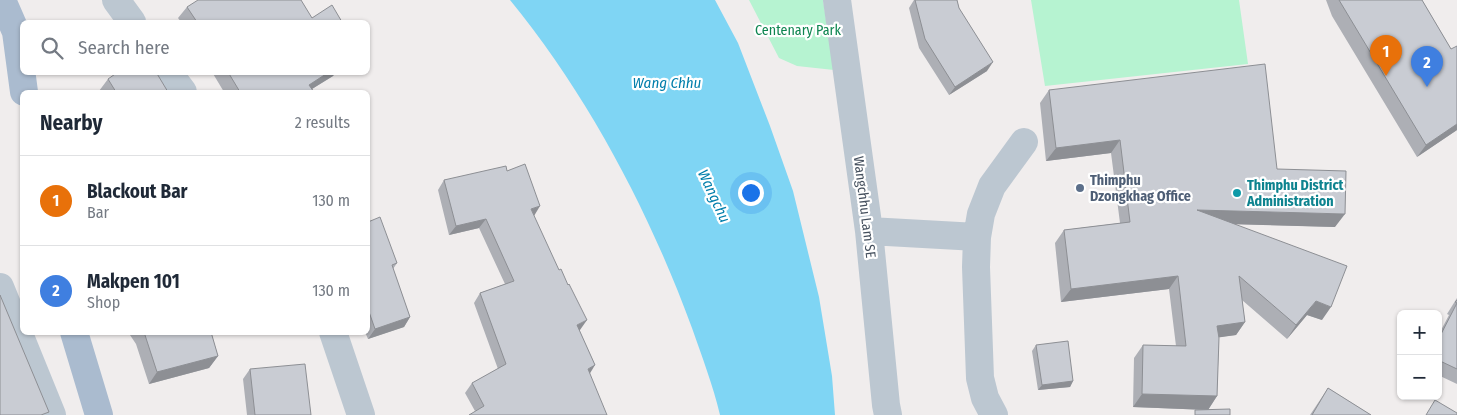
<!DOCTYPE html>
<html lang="en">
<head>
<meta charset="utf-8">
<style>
  body { margin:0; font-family:"Fira Sans Condensed",sans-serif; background:#f2f2f3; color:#1f2937 }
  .controls { position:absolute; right:15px; bottom:15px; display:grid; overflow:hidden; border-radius:8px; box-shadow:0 1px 4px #0004 }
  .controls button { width:45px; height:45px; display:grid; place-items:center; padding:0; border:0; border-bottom:1px solid #e0e1e3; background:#fff; color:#1f2937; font:25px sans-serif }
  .you { position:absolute; left:750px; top:192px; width:18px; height:18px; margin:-12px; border:4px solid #fff; border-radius:50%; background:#1a73e8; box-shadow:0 0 0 8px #1a73e833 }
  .badge { display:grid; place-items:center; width:32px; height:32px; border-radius:50%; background:#1a73e8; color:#fff; font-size:16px; font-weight:700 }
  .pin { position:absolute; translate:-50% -41px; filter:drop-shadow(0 1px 2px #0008) }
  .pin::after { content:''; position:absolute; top:26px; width:18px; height:15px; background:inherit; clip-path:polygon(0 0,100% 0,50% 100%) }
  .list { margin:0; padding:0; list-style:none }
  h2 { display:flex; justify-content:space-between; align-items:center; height:65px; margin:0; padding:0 20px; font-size:21px }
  h2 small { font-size:16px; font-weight:400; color:#747a83 }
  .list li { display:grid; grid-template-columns:32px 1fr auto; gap:15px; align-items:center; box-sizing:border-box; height:90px; padding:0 20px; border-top:1px solid #e0e1e3 }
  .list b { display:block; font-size:19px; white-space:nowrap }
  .list p { margin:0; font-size:16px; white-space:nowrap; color:#747a83 }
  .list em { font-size:16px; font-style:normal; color:#747a83 }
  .icon { flex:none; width:28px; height:28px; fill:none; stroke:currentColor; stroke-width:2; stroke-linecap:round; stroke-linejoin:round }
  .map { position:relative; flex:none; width:1457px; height:415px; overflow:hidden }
  .search { position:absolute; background:#fff; box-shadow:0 1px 4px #0004; left:20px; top:20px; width:350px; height:55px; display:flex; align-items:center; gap:12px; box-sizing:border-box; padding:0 18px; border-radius:8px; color:#747a83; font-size:19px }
  .panel { position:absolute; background:#fff; box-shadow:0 1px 4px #0004; left:20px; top:90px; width:350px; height:245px; border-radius:8px }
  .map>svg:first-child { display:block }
  .green { fill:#b6f3d1 }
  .water { fill:#7fd5f4 }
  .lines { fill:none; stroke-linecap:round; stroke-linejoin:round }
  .minor { stroke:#bcc7d1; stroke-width:28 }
  .major { stroke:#aabbcf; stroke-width:28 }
  .wall { fill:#adafb5 }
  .shaded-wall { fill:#8d8f94 }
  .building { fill:#c9ccd3; stroke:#8d8f94 }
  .service-dot { fill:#5c6f8a; stroke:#fff; stroke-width:2 }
  .culture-dot { fill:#0f9aa8; stroke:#fff; stroke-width:2 }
  .labels { text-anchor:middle; stroke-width:4.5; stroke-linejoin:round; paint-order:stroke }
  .park-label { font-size:14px; fill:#0e8550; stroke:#fff }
  .service-label { font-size:14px; font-weight:bold; fill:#4e5e75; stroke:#fff; text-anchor:start }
  .culture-label { font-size:14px; font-weight:bold; fill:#0d838f; stroke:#fff; text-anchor:start }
  .street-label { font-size:14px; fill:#444f5d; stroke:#fff }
  .water-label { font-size:15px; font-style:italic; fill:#017eab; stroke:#fff }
</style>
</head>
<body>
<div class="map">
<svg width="1457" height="415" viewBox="0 0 1457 415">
  <rect width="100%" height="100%" fill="#f0eded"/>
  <!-- green -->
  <path class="green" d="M749 0H823L834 70 797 66 779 58Z
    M1031 0H1239L1248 64 1045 86Z"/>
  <!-- water -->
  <path class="water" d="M510 0H715L738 43 770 126 793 191 819 297 832 376 835 415H720C713 385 702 357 692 328 649 211 589 97 510 0Z"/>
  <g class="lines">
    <!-- minor -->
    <path class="minor" d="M116 0 132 22
      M837 0 869 231 886 405 888 415
      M168 72 183 92
      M869 231 977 237
      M0 287 52 415
      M333 332 361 415
      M994 415 985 398 980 378 976 267 977 237 981 214 992 186 1024 142"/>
    <!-- major -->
    <path class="major" d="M2 0 16 32 24 92
      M74 332 99 415"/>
  </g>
  <!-- wall -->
  <path class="wall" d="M914 0H957L959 8 987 71 949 95 919 48 909 8Z
    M1326 0H1422L1451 49 1457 130 1417 157 1332 16Z
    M187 7 312 18 342 22H181L178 18Z
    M212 72H336L333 76 312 89 314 92H224Z
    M108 79 168 92H100L99 91Z
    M1049 90 1277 169 1335 227 1236 224 1322 320 1307 315 1287 339 1242 300 1245 322 1236 335 1219 337 1217 396 1208 410 1133 407 1134 358 1143 345 1176 346 1169 289 1061 302 1055 243 1064 230 1120 223 1111 153 1046 161 1040 103Z
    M507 171 534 216 579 330 595 365 475 411 465 393 472 383 498 369 474 303 480 293 505 284 479 228 449 235 438 190 444 180Z
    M368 222 397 263 393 269 410 317 404 327 368 339 365 332H368Z
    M1457 298V384L1438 375V336L1449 315 1447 314Z
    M128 332H211L218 356 209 368 149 384 136 344Z
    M1036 345 1073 381 1070 387 1038 390 1032 351Z
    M250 369 311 415H247L243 379Z
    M1328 388 1371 415H1310Z"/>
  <!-- shaded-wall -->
  <path class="shaded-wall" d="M993 62 987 71 949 95 955 87Z
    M329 72H336L333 76 307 92 309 85Z
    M1457 124V130L1417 157 1426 145Z
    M1120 140 1111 153 1046 161 1056 148Z
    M540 206 534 216 531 209Z
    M1197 210 1345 214 1335 227 1188 223Z
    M486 219 479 228 449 235 456 226Z
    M1178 276 1169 289 1061 302 1071 289Z
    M1316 301 1331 307 1322 320 1307 315 1287 339 1296 325Z
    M410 317 404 327 368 339 375 329Z
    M587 320 580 330 570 334 577 325Z
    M1245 322 1236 335 1208 339 1217 326Z
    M218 356 209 368 149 384 157 372Z
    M595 365 589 375 588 369Z
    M1073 381 1070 387 1038 390 1042 385Z
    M1142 394 1217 396 1208 410 1133 407Z"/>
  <!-- building -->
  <path class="building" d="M198 0H301L312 18 332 5 342 22H197L187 7Z
    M915 0H957L959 8 993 62 955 87 925 39Z
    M1339 0H1422L1451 49 1457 46V124L1426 145Z
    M1265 64 1277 169 1346 171 1345 214 1197 210 1347 266 1331 307 1316 301 1296 325 1239 276 1245 322 1217 326 1219 338 1217 396 1142 394 1143 345 1186 346 1178 276 1071 289 1064 230 1130 222 1120 140 1056 148 1049 90Z
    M118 72H156L168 92H116L108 79Z
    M228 72H329L309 85 314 92H240Z
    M525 164 540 206 531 209 559 270 561 269 568 285 569 284 587 320 577 325 595 365 588 369 607 415H469L484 406 472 383 506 364 480 293 514 281 486 219 456 226 444 180 506 166 507 171Z
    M380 217 397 263 392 265 410 317 375 329 368 309V222Z
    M0 295 49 412 41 415H0Z
    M1457 300V369L1438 360V340L1457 303 1455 302Z
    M144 332H211L218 356 157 372Z
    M1068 341 1073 381 1042 385 1036 345Z
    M305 364 311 415H255L250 369Z
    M1328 388 1371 415H1312Z
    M1435 400 1457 413V415H1426Z
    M1230 409V415H1195V410Z"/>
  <!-- markers -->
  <circle class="service-dot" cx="1080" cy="188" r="5"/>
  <circle class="culture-dot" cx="1237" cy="193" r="5"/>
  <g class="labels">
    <!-- park labels -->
    <g class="park-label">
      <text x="798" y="35">Centenary Park</text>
    </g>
    <!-- service labels -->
    <g class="service-label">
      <text x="1090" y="185">Thimphu<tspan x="1090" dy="16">Dzongkhag Office</tspan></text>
    </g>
    <!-- culture labels -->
    <g class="culture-label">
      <text x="1247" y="190">Thimphu District<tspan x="1247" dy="16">Administration</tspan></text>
    </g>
    <!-- street labels -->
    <g class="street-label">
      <text transform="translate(865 207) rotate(83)" y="5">Wangchhu Lam SE</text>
    </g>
    <!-- water labels -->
    <g class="water-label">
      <text x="667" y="88">Wang Chhu</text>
      <text transform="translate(714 196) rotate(65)" y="5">Wangchu</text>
    </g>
  </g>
</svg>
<div class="controls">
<button>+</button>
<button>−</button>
</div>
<div class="you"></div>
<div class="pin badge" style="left:1386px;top:76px;background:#e8710a">1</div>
<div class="pin badge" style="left:1427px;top:87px;background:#3f7fe0">2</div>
<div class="search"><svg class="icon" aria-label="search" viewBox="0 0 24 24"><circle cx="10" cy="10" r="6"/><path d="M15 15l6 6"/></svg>Search here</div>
<section class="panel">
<h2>Nearby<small>2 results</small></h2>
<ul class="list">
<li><span class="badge" style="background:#e8710a">1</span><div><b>Blackout Bar</b><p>Bar</p></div><em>130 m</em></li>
<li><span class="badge" style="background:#3f7fe0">2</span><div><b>Makpen 101</b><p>Shop</p></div><em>130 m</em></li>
</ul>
</section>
</div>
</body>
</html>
